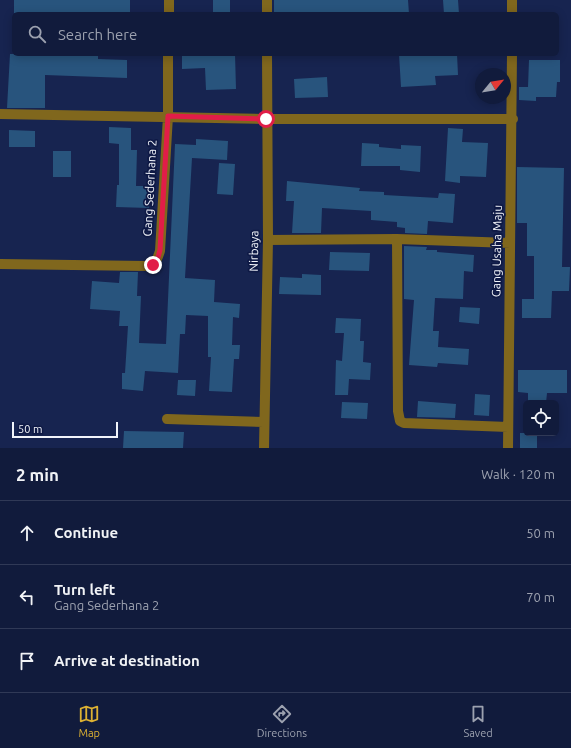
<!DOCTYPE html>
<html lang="en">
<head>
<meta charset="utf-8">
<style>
  body { margin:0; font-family:Ubuntu,sans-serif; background:#1a2443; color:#f1f3f6 }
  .controls { position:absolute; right:12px; bottom:12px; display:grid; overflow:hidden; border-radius:6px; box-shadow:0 2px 10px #0003 }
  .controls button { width:36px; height:36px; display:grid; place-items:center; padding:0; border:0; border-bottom:1px solid #303956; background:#111b3c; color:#f1f3f6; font:20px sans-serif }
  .compass { position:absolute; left:475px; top:68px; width:36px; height:36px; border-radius:50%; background:#111b3c; box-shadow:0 2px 10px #0003; rotate:60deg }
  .scale { position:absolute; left:12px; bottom:10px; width:106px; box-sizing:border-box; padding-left:4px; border:2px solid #f1f4fa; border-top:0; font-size:11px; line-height:14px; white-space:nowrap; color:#f1f4fa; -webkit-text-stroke:3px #0e1945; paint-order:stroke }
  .stop { position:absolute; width:12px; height:12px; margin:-9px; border:3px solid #e11d48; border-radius:50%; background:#fff }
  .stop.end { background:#e11d48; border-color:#fff; box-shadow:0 1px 4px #0008 }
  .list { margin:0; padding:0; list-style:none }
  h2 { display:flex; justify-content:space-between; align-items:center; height:52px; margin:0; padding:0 16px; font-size:17px }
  h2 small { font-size:13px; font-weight:400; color:#9ca1af }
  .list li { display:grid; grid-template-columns:26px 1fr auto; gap:12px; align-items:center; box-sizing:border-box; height:64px; padding:0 16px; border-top:1px solid #303956 }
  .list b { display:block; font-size:15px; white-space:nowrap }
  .list p { margin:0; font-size:13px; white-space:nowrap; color:#9ca1af }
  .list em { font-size:13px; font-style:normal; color:#9ca1af }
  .icon { flex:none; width:22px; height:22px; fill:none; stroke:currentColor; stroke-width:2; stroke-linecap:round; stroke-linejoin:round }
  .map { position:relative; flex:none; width:571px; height:448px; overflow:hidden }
  .search { position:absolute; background:#111b3c; box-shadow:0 2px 10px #0003; left:12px; right:12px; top:12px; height:44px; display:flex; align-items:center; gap:10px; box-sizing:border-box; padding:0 14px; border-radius:6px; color:#9ca1af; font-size:15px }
  .sheet { height:244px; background:#111b3c }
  nav { display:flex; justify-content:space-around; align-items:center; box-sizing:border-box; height:56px; border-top:1px solid #303956; background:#111b3c; font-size:11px; color:#9ca1af }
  nav a { display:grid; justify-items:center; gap:2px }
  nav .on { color:#ddb133 }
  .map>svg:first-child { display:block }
  .building { fill:#28547d }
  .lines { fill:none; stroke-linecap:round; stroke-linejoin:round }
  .minor { stroke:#80671d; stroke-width:10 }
  .route { stroke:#e11d48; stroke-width:5 }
  .labels { text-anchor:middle; stroke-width:3.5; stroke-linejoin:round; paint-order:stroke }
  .street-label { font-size:12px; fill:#f1f4fa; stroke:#0e1945 }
</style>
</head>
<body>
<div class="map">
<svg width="571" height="448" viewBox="0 0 571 448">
  <rect width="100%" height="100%" fill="#172450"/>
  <!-- building -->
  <path class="building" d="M14 0H130V14H19L14 13Z
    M213 0H230V14H213Z
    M274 0H408L409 14H274Z
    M443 0H458L459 14H444Z
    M10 54H98V59L127 60V78L45 75V108H7Z
    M182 54H235L236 89 206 90 205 68 182 69Z
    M399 54H457L458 75 435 76 436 85 401 87Z
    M529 60H560V82H557L556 97H536V101L519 100V87H528Z
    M327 77 328 97 295 98 294 79Z
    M109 127 131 128V150H137L136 186H149V208L116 207 117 185H119V144L109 143Z
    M448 128 463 129 462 142 488 143 486 177 460 176V183L445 181Z
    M9 130 35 131V147H9Z
    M196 139 228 141 227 160 192 158 185 278 215 280 214 302 240 304 239 318 233 317 232 345H240L239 359H234L232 392 209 391 211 357H208V316L186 315 185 334H180L178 373 145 371 143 391 122 389V373H125L128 326H119L120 311 90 309 92 281 119 283 120 272H138L137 296H141L139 343 166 344 175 144 196 145Z
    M362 143 379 144V147L401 149V145L421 146 420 172 400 170V166H361Z
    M53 151H71V177H53Z
    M219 163 235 164 233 195 217 194Z
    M517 167 564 168 562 267H570L569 291H552L551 318H522V299H534V256H527V223H517Z
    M287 181 360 188 359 191 384 192V195L438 198 439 193 455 194 453 223 428 221 427 234 405 233V228L397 227V222L371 220V211L322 208 321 233H292L294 201H286Z
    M404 246 427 247 426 250H437V252L474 255 473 272 464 271 463 299 435 298 433 331H439L438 347 469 349 468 365 438 363 437 367 409 365 414 300 404 299Z
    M330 252 370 253 369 271 329 270Z
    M302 274 321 275V295L279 294 280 277 302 278Z
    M460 307 480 308 479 324 459 322Z
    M336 318 361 319 360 341H364L363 362 371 363 370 380 349 379 348 395H335L336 360 342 361 344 333H335Z
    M518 370H567V393H547L546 403H528V393L518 392Z
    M178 380H196L195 396 177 395Z
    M475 394 490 395 489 416 474 415Z
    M418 401 456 404 455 418 417 417Z
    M342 402 368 403 367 419 341 418Z
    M124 431 184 432 183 448H123Z
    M520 433H537V448H520Z"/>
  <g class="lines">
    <!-- minor -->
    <path class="minor" d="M512 0V14
      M169 14V0
      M267 14V0
      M0 114 266 119H513
      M397 239 398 411 400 421 404 423 508 427
      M268 240 397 239 510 243
      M0 264 146 266C156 264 157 260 160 251L168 116V54
      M167 419 264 422
      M264 448 268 240 267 54
      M508 448 512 54"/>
  </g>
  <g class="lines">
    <!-- route -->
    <path class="route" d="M153 265 157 261 160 250 168 116 266 119"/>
  </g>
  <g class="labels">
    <!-- street labels -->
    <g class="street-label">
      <text transform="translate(150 188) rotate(-87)" y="4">Gang Sederhana 2</text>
      <text transform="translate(254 251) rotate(-89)" y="4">Nirbaya</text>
      <text transform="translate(497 251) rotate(-89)" y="4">Gang Usaha Maju</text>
    </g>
  </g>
</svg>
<div class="controls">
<button><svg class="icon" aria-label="locate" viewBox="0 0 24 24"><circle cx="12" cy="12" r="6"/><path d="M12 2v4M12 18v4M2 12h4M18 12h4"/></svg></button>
</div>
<svg class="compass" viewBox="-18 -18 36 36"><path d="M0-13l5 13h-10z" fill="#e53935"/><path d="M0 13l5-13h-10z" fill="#9ca1af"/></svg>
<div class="scale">50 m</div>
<div class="stop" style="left:266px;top:119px"></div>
<div class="stop end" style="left:153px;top:265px"></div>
<div class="search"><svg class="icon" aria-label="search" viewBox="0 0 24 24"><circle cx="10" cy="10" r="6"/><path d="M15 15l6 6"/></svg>Search here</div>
</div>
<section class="sheet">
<h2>2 min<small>Walk · 120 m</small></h2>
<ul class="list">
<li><svg class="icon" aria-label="ahead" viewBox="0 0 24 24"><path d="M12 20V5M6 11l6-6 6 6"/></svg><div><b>Continue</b></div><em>50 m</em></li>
<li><svg class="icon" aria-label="left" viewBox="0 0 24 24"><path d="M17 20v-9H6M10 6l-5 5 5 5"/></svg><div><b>Turn left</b><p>Gang Sederhana 2</p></div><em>70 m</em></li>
<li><svg class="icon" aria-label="arrive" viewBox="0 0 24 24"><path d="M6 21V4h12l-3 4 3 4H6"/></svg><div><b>Arrive at destination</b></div></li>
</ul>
</section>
<nav>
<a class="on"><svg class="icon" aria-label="map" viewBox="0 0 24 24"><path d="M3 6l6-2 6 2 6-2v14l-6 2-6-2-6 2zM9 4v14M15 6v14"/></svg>Map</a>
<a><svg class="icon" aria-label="directions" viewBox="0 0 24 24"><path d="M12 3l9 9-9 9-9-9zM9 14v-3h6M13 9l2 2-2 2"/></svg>Directions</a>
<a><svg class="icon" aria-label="saved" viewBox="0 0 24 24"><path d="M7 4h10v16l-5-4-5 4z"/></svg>Saved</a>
</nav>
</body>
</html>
